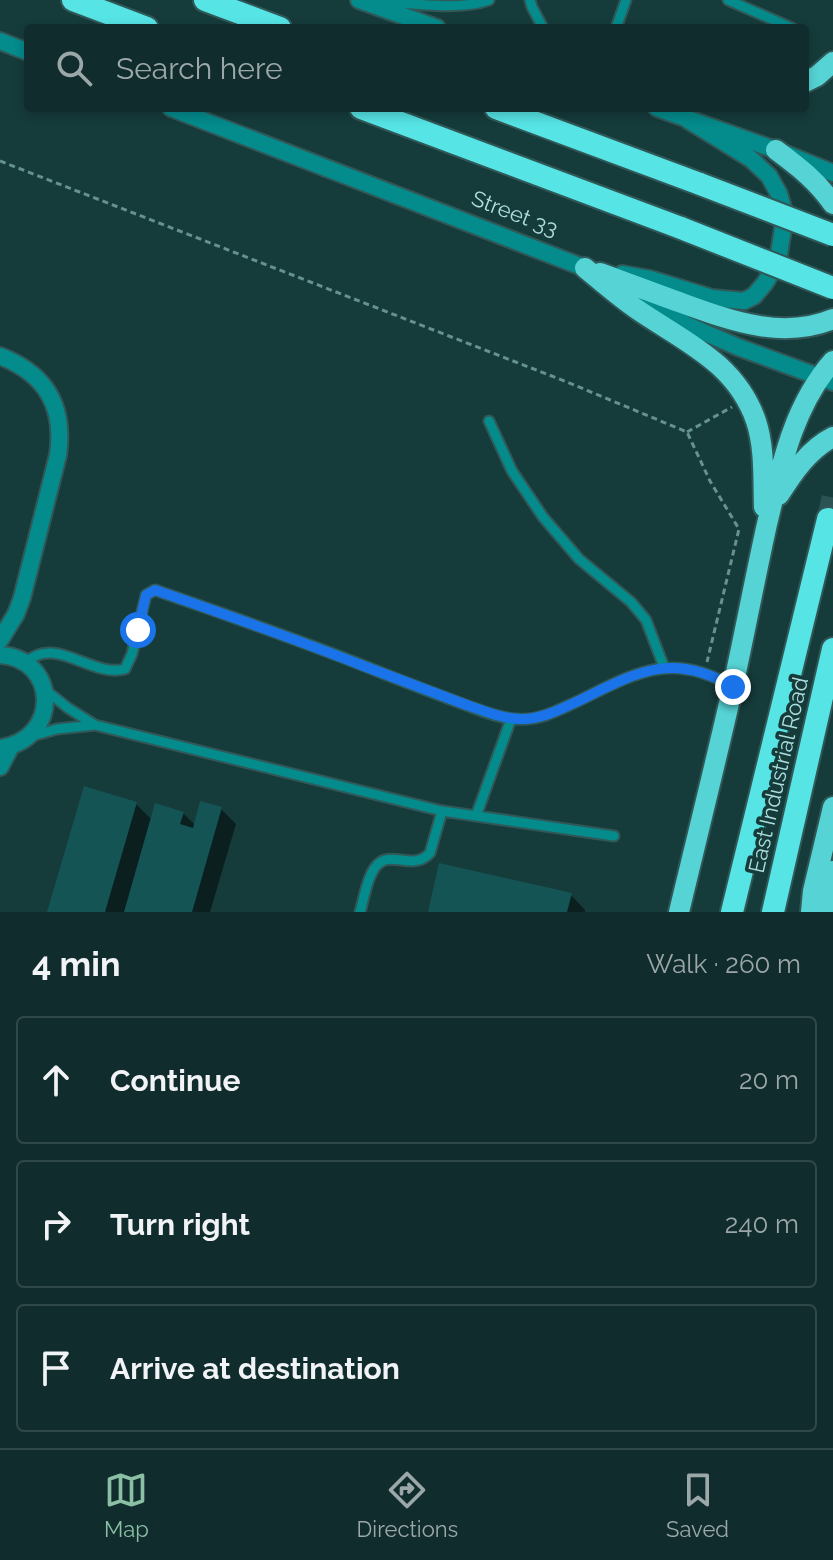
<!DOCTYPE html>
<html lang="en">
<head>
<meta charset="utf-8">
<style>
  body { margin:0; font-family:Raleway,sans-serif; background:#193434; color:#f1f3f6 }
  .stop { position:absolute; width:24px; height:24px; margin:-18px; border:6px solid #1a73e8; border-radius:50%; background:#fff }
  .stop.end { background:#1a73e8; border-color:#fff; box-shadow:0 2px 8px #0008 }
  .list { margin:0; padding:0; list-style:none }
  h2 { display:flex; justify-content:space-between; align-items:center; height:104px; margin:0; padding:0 32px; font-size:34px }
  h2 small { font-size:26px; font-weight:400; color:#9ca7a9 }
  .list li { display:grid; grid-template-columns:52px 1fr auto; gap:24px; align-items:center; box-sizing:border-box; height:128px; margin:0 16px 16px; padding:0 16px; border:2px solid #304848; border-radius:8px }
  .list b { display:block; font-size:30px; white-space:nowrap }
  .list em { font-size:26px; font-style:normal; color:#9ca7a9 }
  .icon { flex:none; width:44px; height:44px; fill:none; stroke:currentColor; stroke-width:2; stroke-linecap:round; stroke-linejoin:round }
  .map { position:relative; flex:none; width:833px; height:912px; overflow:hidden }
  .search { position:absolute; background:#102c2c; box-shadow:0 4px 12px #0003; left:24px; right:24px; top:24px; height:88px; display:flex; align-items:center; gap:20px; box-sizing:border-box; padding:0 28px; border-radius:8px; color:#9ca7a9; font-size:30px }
  .sheet { height:536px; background:#102c2c }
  nav { display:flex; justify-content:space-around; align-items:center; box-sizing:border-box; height:112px; border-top:2px solid #304848; background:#102c2c; font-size:22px; color:#9ca7a9 }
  nav a { display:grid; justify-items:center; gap:4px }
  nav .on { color:#8abfa5 }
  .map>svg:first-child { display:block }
  .shadow { fill:#0007 }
  .building { fill:#145455 }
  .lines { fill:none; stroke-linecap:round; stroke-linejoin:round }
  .trunk-tunnel { stroke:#2c5353; stroke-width:22; stroke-dasharray:22 11; stroke-linecap:butt }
  .service-casing { stroke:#315858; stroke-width:13 }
  .minor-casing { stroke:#315858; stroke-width:20 }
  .tertiary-casing { stroke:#315858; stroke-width:20 }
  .primary-casing { stroke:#315858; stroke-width:24 }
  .trunk-casing { stroke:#315858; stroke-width:26 }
  .path { stroke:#659191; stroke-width:3; stroke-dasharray:6 4; stroke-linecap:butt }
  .service { stroke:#048b8c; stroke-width:9 }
  .minor { stroke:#048b8c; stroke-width:16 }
  .tertiary { stroke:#048b8c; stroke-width:16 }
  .primary { stroke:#56d4d5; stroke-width:20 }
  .trunk { stroke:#56e4e5; stroke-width:22 }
  .trunk-bridge-casing { stroke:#315858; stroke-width:26; stroke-linecap:butt }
  .trunk-bridge { stroke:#56e4e5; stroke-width:22 }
  .route { stroke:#1a73e8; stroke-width:10 }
  .labels { text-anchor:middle; stroke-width:7; stroke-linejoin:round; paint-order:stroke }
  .street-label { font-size:22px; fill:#acdedd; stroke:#163b3b }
</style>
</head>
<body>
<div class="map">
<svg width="833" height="912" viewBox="0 0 833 912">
  <rect width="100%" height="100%" fill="#163b3b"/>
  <!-- shadow -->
  <path class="shadow" d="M136 804 152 820 183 813 196 826 221 809 236 824 210 912H49Z
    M571 895 585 910V912H430Z"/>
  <!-- building -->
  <path class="building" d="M84 786 137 802 105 912H47Z
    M200 801 222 807 192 912H124L155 803 184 812 180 824 193 828Z
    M439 863 572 893 567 912H428Z"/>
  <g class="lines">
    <!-- trunk-tunnel -->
    <path class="trunk-tunnel" d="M828 519 833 495"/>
    <defs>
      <path id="service" d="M530 0 532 7 543 28
        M728 0 792 28
        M377 1C408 3 461 11 489 0
        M616 28 626 0
        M489 421 512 471 543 517 579 559 631 602 646 620 664 667
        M25 663C55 634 91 678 125 669L132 654 146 595 155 590C226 615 297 639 367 667 399 680 431 692 463 704 480 710 498 718 516 719 537 721 555 712 574 703 632 675 670 649 733 687
        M44 689 68 708 95 725 442 811 614 836
        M32 736 57 729 95 725
        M476 816 511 719
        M360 912C364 899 366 881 374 869 388 846 412 873 430 853L442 811"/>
      <path id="minor" d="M0 356C46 374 65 406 58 455L22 598 16 614 0 640
        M0 655C58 658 62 739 0 748
        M0 767 11 746"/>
      <path id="tertiary" d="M359 0 437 28
        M0 41 28 52
        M171 108 585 268 595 273
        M657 108 776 150 833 173
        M622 274 650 279 712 298 744 301 754 296 765 283 778 261 785 215 779 194 769 176 751 159 688 120
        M622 288 685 324 738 347 833 382"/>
      <path id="primary" d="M805 82 817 76 833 62
        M776 150C799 167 817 181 833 204
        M585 268C602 282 619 297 638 310 685 342 736 363 756 421 765 448 763 479 764 507
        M600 273C625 282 651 292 676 301 726 319 781 341 833 319
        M779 495C793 473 809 449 833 437
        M679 912C697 837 716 761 733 686 745 632 755 578 767 524 781 467 793 406 833 361
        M811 912 813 891 833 807
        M823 912 833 871"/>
      <path id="trunk" d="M73 0 147 28
        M205 0 280 28
        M361 108 681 228
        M496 108 700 184
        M732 912 828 519
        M773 912 833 649"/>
    </defs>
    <!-- service casing -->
    <use href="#service" class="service-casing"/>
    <!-- minor casing -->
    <use href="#minor" class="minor-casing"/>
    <!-- tertiary casing -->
    <use href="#tertiary" class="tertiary-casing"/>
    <!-- primary casing -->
    <use href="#primary" class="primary-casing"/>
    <!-- trunk casing -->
    <use href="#trunk" class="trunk-casing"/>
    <!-- path -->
    <path class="path" d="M0 161 567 382 687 432 710 481 739 529 707 662
      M687 432 732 407"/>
    <!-- service -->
    <use href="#service" class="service"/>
    <!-- minor -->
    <use href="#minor" class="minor"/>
    <!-- tertiary -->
    <use href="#tertiary" class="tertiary"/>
    <!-- primary -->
    <use href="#primary" class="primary"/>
    <!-- trunk -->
    <use href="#trunk" class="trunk"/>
    <defs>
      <path id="trunk-bridge" d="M700 184 833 235
        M681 228 833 288"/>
    </defs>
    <!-- trunk-bridge casing -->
    <use href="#trunk-bridge" class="trunk-bridge-casing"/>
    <!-- trunk-bridge -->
    <use href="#trunk-bridge" class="trunk-bridge"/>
  </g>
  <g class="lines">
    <!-- route -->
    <path class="route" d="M138 630 146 595 155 590C224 614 293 638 361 665 395 678 429 691 464 704 482 710 502 719 522 719 540 719 557 711 574 703 633 675 669 649 733 687"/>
  </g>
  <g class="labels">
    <!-- street labels -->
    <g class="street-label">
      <text transform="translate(515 213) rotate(21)" y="8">Street 33</text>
      <text transform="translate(778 775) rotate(-77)" y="8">East Industrial Road</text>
    </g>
  </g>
</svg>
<div class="stop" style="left:138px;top:630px"></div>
<div class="stop end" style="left:733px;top:687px"></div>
<div class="search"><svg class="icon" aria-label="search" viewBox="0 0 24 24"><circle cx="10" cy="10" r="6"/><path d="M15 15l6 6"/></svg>Search here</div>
</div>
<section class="sheet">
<h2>4 min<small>Walk · 260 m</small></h2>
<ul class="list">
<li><svg class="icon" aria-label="ahead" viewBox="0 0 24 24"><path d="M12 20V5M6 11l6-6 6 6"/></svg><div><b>Continue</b></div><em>20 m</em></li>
<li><svg class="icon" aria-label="right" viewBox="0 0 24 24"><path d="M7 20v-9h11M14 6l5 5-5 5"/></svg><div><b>Turn right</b></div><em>240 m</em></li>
<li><svg class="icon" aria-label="arrive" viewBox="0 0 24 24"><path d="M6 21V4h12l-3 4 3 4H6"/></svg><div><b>Arrive at destination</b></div></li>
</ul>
</section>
<nav>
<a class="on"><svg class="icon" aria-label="map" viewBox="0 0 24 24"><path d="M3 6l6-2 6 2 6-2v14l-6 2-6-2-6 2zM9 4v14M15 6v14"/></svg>Map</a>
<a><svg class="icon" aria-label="directions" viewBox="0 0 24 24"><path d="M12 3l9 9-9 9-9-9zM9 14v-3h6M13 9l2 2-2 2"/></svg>Directions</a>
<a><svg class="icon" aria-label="saved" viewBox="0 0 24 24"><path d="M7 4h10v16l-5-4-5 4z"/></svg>Saved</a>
</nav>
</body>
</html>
